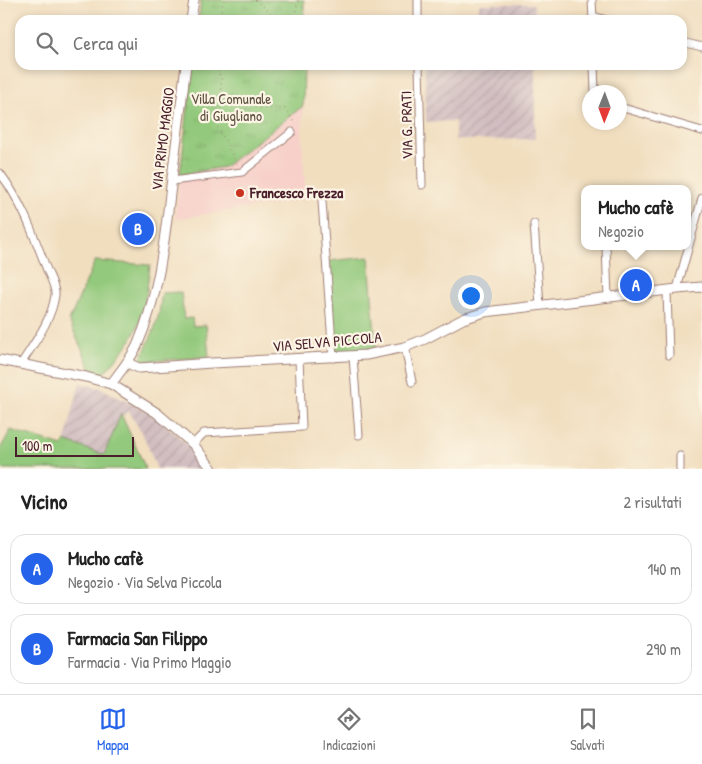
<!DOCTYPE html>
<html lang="it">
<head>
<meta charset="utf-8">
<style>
  body { margin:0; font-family:"Patrick Hand",sans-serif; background:#f2f2f2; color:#222 }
  .compass { position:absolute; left:582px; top:85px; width:45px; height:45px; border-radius:50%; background:#fff; box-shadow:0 2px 8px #0003; rotate:181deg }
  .scale { position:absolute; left:15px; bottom:12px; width:119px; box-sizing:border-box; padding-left:5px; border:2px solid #4a1f2b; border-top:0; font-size:14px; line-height:18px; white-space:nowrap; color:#4a1f2b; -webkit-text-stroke:4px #fcf5e5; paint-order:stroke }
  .you { position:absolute; left:470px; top:295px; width:18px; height:18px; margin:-12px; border:4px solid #fff; border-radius:50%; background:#1a73e8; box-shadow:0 0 0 8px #1a73e833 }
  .badge { display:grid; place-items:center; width:32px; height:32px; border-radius:50%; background:#2563eb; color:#fff; font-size:16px; font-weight:700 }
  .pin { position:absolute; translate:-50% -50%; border:2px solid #fff; box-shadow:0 1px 5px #0006 }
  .popup { position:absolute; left:581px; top:185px; width:110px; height:65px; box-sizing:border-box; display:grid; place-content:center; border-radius:10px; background:#fff; filter:drop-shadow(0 1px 4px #0005); font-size:16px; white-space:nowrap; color:#767676 }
  .popup b { font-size:19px; color:#222 }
  .popup::after { content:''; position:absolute; left:50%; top:100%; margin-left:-10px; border:10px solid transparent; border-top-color:#fff }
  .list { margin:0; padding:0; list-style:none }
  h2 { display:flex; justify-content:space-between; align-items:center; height:65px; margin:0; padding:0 20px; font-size:21px }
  h2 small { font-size:16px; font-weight:400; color:#767676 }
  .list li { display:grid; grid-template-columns:32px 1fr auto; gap:15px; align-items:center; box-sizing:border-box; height:70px; margin:0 10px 10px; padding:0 10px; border:1px solid #e0e0e0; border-radius:15px }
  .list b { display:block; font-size:19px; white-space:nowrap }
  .list p { margin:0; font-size:16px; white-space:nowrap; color:#767676 }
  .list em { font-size:16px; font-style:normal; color:#767676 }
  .icon { flex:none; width:28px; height:28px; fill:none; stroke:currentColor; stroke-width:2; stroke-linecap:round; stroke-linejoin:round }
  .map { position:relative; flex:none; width:702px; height:469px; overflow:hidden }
  .search { position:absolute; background:#fff; box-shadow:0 2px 8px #0003; left:15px; right:15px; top:15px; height:55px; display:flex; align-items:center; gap:12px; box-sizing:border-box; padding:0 18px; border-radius:15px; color:#767676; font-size:19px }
  .sheet { height:225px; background:#fff }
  nav { display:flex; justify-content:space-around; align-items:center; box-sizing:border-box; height:70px; border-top:1px solid #e0e0e0; background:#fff; font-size:14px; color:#767676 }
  nav a { display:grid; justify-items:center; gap:2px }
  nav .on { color:#2563eb }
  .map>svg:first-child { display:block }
  .built { fill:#f7d0c9 }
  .industrial { fill:url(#industrial-furrows) }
  .green { fill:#93c97b; stroke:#6e7453 }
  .park { fill:url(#park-tufts); stroke:#6e7453 }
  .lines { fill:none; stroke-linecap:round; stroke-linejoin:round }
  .minor-casing { stroke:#9e7e75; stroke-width:9 }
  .tertiary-casing { stroke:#9e7e75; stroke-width:11 }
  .path { stroke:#9e7e75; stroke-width:1; stroke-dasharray:1 4; stroke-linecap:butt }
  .minor { stroke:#fff; stroke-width:7 }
  .tertiary { stroke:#fff; stroke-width:9 }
  .poi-dot { fill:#c8321e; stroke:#fcf5e5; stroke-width:2 }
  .labels { text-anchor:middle; stroke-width:4.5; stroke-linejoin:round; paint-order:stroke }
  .park-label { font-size:15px; fill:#605243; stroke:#fcf5e5 }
  .street-label { font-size:15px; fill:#4a1f2b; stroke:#fcf5e5 }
  .poi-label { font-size:15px; font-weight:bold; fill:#4a1f2b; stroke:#fcf5e5; text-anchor:start }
</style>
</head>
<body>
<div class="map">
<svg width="702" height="469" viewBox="0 0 702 469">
  <defs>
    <pattern id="industrial-furrows" width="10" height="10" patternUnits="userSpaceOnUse" patternTransform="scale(1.25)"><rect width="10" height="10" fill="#d2bec1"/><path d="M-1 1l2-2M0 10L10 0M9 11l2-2" fill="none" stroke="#b6a3a6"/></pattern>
    <pattern id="park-tufts" width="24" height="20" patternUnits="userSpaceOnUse" patternTransform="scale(1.25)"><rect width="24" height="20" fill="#93c97b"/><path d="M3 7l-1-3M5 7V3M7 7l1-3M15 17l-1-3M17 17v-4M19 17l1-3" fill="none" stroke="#80ac6a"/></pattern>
  </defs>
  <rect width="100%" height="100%" fill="#fcf5e5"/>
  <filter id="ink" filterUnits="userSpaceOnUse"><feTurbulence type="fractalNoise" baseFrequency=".02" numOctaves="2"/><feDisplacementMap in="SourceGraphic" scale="10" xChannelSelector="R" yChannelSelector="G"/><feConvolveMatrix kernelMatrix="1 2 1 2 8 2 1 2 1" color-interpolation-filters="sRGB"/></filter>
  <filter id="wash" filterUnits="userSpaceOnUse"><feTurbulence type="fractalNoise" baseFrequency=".0096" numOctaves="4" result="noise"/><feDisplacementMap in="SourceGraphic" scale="20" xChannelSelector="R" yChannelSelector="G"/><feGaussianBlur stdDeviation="1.12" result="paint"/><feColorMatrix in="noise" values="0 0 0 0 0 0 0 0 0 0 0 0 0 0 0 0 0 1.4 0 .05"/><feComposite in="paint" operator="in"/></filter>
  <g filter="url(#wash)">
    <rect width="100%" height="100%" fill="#f1debf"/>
    <!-- built -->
    <path class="built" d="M303 106 302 140 306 199 175 219 180 175 224 167Z"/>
    <!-- industrial -->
    <path class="industrial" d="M479 4H534V20H479Z
      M425 65H535V139L455 140V121L426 122Z
      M80 383 101 388 146 411 161 421 197 453 208 469H157L145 439 129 411 124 415 121 414 104 455 65 441Z"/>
    <!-- green -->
    <path class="green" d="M369 257 376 348 335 352 329 261Z
      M95 261 150 265C147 289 145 317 132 338 124 351 113 363 103 374H93L69 321Z
      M181 292 184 319 192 318 193 326 206 325 209 357 150 361 141 360V359L154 330 159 314 162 293Z
      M121 414 146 469H0V449L11 430 62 446 65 441 104 455Z"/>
    <!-- park -->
    <path class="park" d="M201 0H304V20H199Z
      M193 65H304L303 106 224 167 180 175Z"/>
  </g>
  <g filter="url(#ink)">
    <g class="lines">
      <defs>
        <path id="minor" d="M418 0V20
          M592 0 593 20
          M593 16 606 20
          M682 42 702 47
          M419 65 422 185
          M594 65 595 92
          M620 107 702 131
          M0 173C22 202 34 236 47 270 50 277 56 288 55 295 52 320 34 343 21 364
          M172 181 242 172 292 132
          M322 201 333 358
          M534 224 540 305
          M606 246 608 298
          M677 289 702 198
          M667 291 669 355
          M405 347 412 382
          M353 357 359 435
          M193 444 204 433 302 427 299 359
          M680 456V469"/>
        <path id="tertiary" d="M191 20 194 0
          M0 360 86 377 111 384 157 413 193 444 212 469
          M127 363 139 368 212 363 366 355 405 347 425 339 463 319 485 312 677 289 702 287
          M111 384C120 372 130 360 137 346 158 298 164 245 170 194 175 151 181 108 186 65"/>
      </defs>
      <!-- minor casing -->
      <use href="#minor" class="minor-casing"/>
      <!-- tertiary casing -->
      <use href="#tertiary" class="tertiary-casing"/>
      <!-- path -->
      <path class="path" d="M255 0 269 11 275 20
        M218 20 224 0
        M268 20 271 16
        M291 20 296 10 298 0
        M215 65 222 80 220 97 209 110 238 166
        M218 71 233 65
        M221 98 264 109 275 107 286 109 293 120V124"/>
      <!-- minor -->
      <use href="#minor" class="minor"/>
      <!-- tertiary -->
      <use href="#tertiary" class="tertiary"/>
    </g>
  </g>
  <!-- markers -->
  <circle class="poi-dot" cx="240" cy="193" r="5"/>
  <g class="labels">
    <!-- park labels -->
    <g class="park-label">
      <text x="231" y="104">Villa Comunale<tspan x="231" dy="17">di Giugliano</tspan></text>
    </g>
    <!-- street labels -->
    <g class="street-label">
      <text transform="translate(407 125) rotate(-91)" y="5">VIA G. PRATI</text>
      <text transform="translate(163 139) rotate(-83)" y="5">VIA PRIMO MAGGIO</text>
      <text transform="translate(327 342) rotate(-5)" y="5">VIA SELVA PICCOLA</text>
    </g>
    <!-- poi labels -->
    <g class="poi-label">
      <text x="250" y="198">Francesco Frezza</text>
    </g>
  </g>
</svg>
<svg class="compass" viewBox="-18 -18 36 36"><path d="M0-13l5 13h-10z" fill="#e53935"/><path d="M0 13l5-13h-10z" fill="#767676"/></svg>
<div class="scale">100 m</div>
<div class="you"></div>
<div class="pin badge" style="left:636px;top:285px">A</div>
<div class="popup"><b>Mucho cafè</b>Negozio</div>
<div class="pin badge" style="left:138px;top:229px">B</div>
<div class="search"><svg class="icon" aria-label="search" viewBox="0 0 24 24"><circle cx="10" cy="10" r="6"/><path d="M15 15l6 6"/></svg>Cerca qui</div>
</div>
<section class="sheet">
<h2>Vicino<small>2 risultati</small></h2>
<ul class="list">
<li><span class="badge">A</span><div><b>Mucho cafè</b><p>Negozio · Via Selva Piccola</p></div><em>140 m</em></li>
<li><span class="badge">B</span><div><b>Farmacia San Filippo</b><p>Farmacia · Via Primo Maggio</p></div><em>290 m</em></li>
</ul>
</section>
<nav>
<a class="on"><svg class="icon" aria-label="map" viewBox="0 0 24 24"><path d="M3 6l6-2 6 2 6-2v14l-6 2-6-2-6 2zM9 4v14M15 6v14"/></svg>Mappa</a>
<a><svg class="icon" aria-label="directions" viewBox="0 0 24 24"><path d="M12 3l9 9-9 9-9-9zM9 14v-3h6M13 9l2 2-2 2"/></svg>Indicazioni</a>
<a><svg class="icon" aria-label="saved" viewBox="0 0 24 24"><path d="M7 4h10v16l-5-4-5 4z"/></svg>Salvati</a>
</nav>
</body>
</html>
